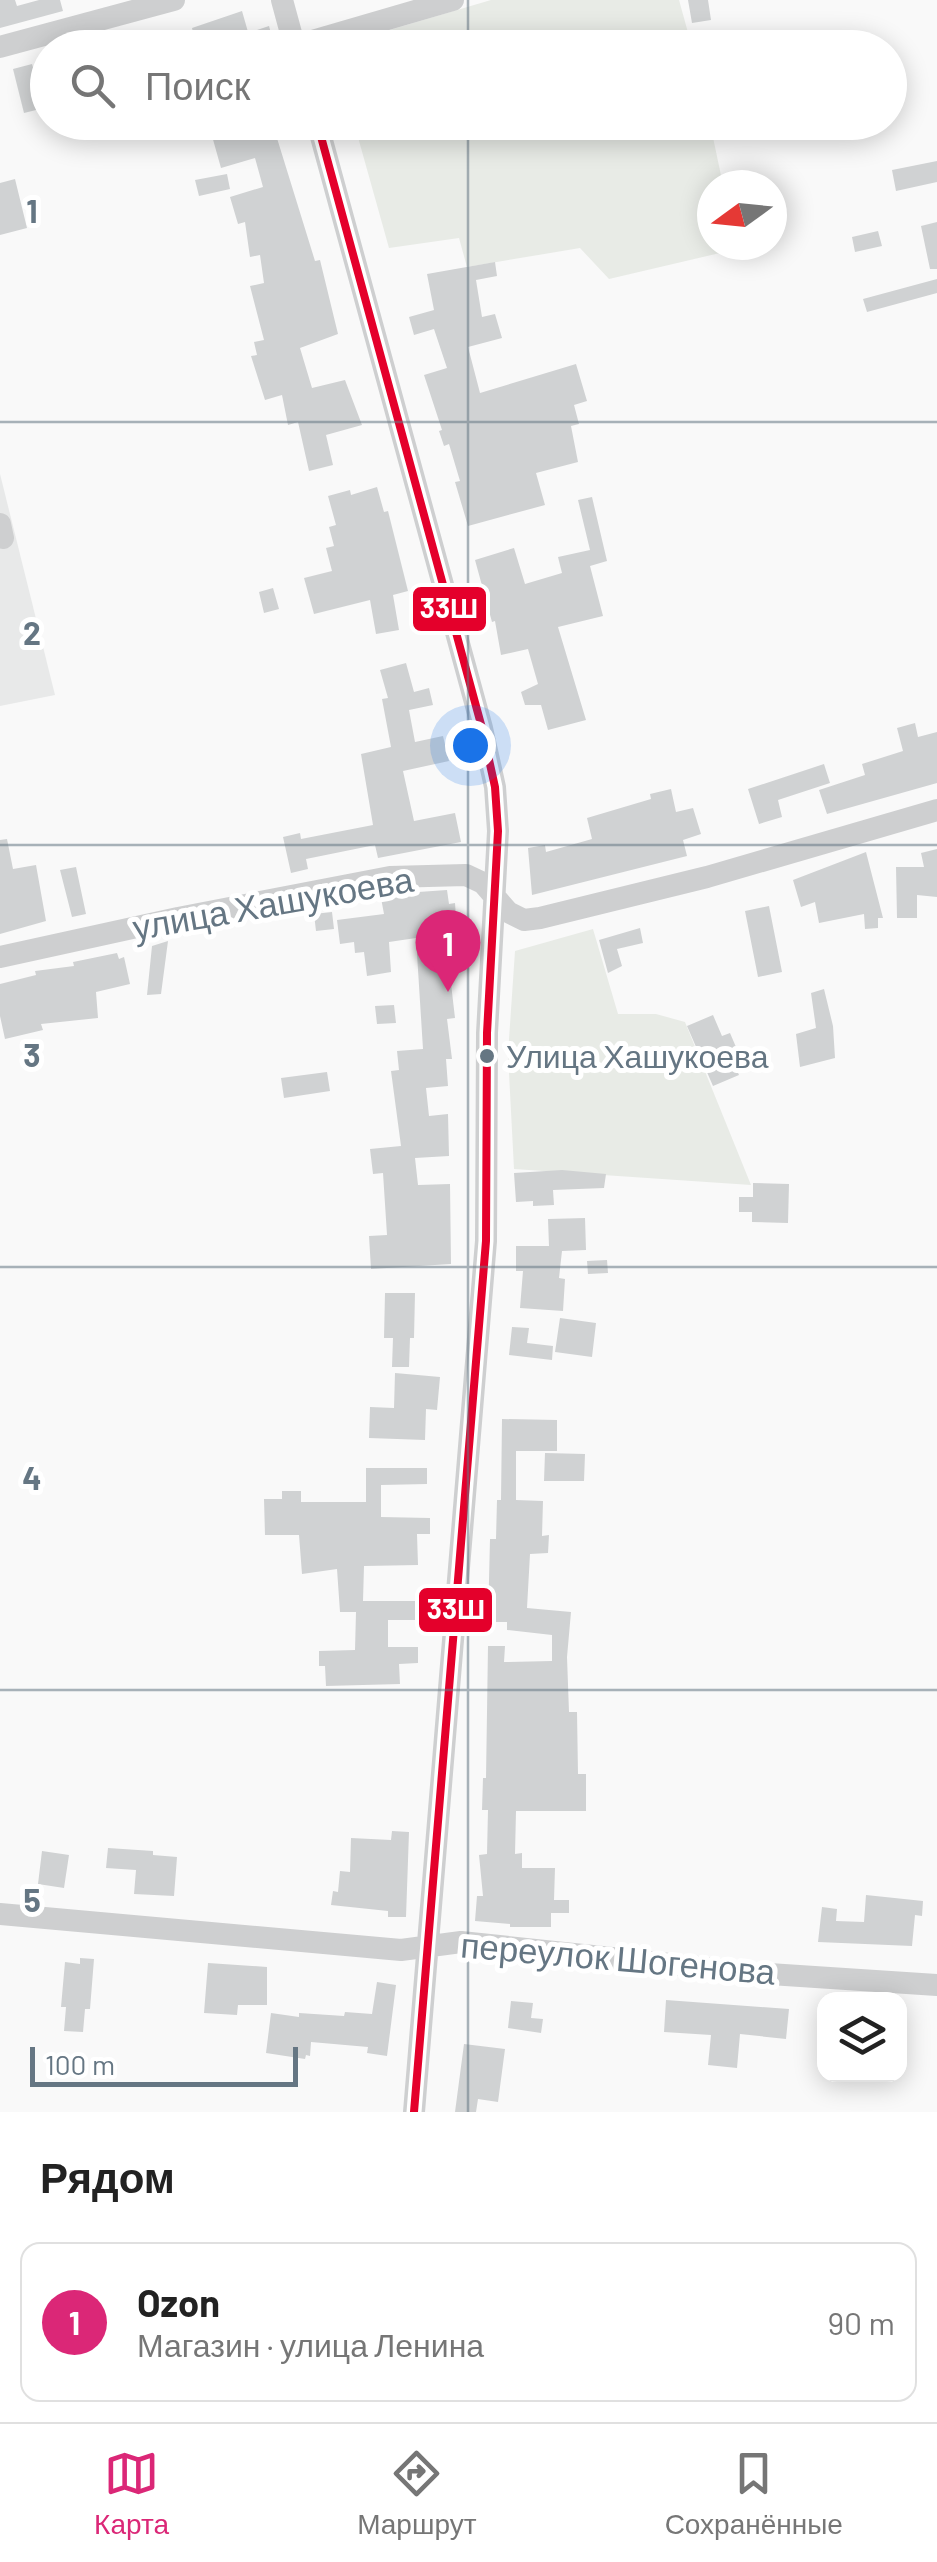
<!DOCTYPE html>
<html lang="ru">
<head>
<meta charset="utf-8">
<style>
  body { margin:0; font-family:Barlow,sans-serif; background:#f6f6f6; color:#222 }
  .controls { position:absolute; right:30px; bottom:30px; display:grid; overflow:hidden; border-radius:20px; box-shadow:0 5px 25px #0003 }
  .controls button { width:90px; height:90px; display:grid; place-items:center; padding:0; border:0; border-bottom:2px solid #e0e0e0; background:#fff; color:#222; font:50px sans-serif }
  .compass { position:absolute; left:697px; top:170px; width:90px; height:90px; border-radius:50%; background:#fff; box-shadow:0 5px 25px #0003; rotate:255deg }
  .scale { position:absolute; left:30px; bottom:25px; width:268px; box-sizing:border-box; padding-left:10px; border:5px solid #657683; border-top:0; font-size:28px; line-height:35px; white-space:nowrap; color:#657683; -webkit-text-stroke:8px #fff; paint-order:stroke }
  .you { position:absolute; left:470px; top:745px; width:35px; height:35px; margin:-25px; border:8px solid #fff; border-radius:50%; background:#1a73e8; box-shadow:0 0 0 15px #1a73e833 }
  .badge { display:grid; place-items:center; width:65px; height:65px; border-radius:50%; background:#db2777; color:#fff; font-size:32px; font-weight:700 }
  .pin { position:absolute; translate:-50% -82px; filter:drop-shadow(0 2px 5px #0008) }
  .pin::after { content:''; position:absolute; top:52px; width:35px; height:30px; background:inherit; clip-path:polygon(0 0,100% 0,50% 100%) }
  .list { margin:0; padding:0; list-style:none }
  h2 { display:flex; justify-content:space-between; align-items:center; height:130px; margin:0; padding:0 40px; font-size:42px }
  h2 small { font-size:32px; font-weight:400; color:#767676 }
  .list li { display:grid; grid-template-columns:65px 1fr auto; gap:30px; align-items:center; box-sizing:border-box; height:160px; margin:0 20px 20px; padding:0 20px; border:2px solid #e0e0e0; border-radius:20px }
  .list b { display:block; font-size:38px; white-space:nowrap }
  .list p { margin:0; font-size:32px; white-space:nowrap; color:#767676 }
  .list em { font-size:32px; font-style:normal; color:#767676 }
  .icon { flex:none; width:55px; height:55px; fill:none; stroke:currentColor; stroke-width:2; stroke-linecap:round; stroke-linejoin:round }
  .map { position:relative; flex:none; width:937px; height:2112px; overflow:hidden }
  .search { position:absolute; background:#fff; box-shadow:0 5px 25px #0003; left:30px; right:30px; top:30px; height:110px; display:flex; align-items:center; gap:25px; box-sizing:border-box; padding:0 35px; border-radius:55px; color:#767676; font-size:38px }
  .sheet { height:310px; background:#fff }
  nav { display:flex; justify-content:space-around; align-items:center; box-sizing:border-box; height:140px; border-top:2px solid #e0e0e0; background:#fff; font-size:28px; color:#767676 }
  nav a { display:grid; justify-items:center; gap:5px }
  nav .on { color:#db2777 }
  .map>svg:first-child { display:block }
  .built { fill:#e8e9e9 }
  .green { fill:#e8ebe6 }
  .building { fill:#d0d2d3 }
  .lines { fill:none; stroke-linecap:round; stroke-linejoin:round }
  .minor { stroke:#cecfd0; stroke-width:22 }
  .bus-1-casing { stroke:#fff; stroke-width:15 }
  .bus-1 { stroke:#e4002b; stroke-width:8 }
  .grid { fill:none; stroke:#657683; stroke-width:2.5; stroke-opacity:0.55 }
  .bus-dot { fill:#657683; stroke:#fff; stroke-width:4 }
  .labels { text-anchor:middle; stroke-width:10; stroke-linejoin:round; paint-order:stroke }
  .bus-label { font-size:32px; fill:#657683; stroke:#fff; text-anchor:start }
  .street-label { font-size:35px; fill:#657683; stroke:#fff }
  .grid-label { font-size:32px; text-anchor:middle; font-weight:bold; fill:#657683; stroke:#fff; stroke-width:10; stroke-linejoin:round; paint-order:stroke }
  .line-badge { stroke:#fff; stroke-width:4 }
  .badge-label { font-size:28px; text-anchor:middle; font-weight:bold; fill:#fff }
</style>
</head>
<body>
<div class="map">
<svg width="937" height="2112" viewBox="0 0 937 2112">
  <rect width="100%" height="100%" fill="#f9f9f9"/>
  <!-- built -->
  <path class="built" d="M0 474 55 695 0 706Z"/>
  <!-- green -->
  <path class="green" d="M491 0H679L692 47H332Z
    M354 123H710L723 185H712V245H736L737 249 609 279 580 248 467 267 459 238 389 248Z
    M593 929 618 1014H656L685 1022 751 1185 514 1169 508 1054 515 951Z"/>
  <!-- building -->
  <path class="building" d="M0 0H15L17 6 39 0H60L63 11 0 28Z
    M688 0H708L711 20 692 23Z
    M242 11 248 32 196 46 192 28Z
    M269 26 275 48H261L257 30Z
    M32 64 38 86 48 83V107L24 113 13 69Z
    M257 122H272L315 261 320 260 338 334 300 348 312 388 345 380 362 425 326 435 333 465 309 471 298 422 288 425 282 395 265 400 251 356 257 355 254 342 264 340 250 286 264 283 260 255 250 257 245 222 238 224 230 197 263 187 255 158 221 168 212 136Z
    M937 161V182L896 191 892 170Z
    M227 174 230 189 199 196 195 180Z
    M15 179 27 228 0 235V183Z
    M937 222V269H930L921 226Z
    M878 231 882 246 855 252 852 237Z
    M495 262 497 276 476 280 482 317 495 314 502 338 468 347 480 393 576 364 587 401 574 405 579 424 571 426 578 462 536 473 545 505 468 526 455 482 460 481 449 444 444 446 439 431 442 430 424 375 447 368 434 329 414 335 409 317 434 310 427 274Z
    M937 279V293L867 312 863 299Z
    M377 487 384 512 388 511 408 591 393 595 399 630 376 634 370 600 314 614 304 578 332 571 326 548 334 546 329 527 336 525 328 496 350 490 351 495Z
    M592 497 607 561 590 566 603 616 558 627 586 720 548 730 541 705H525L521 692 538 684 528 649 501 655 495 621 492 622 475 560 514 548 525 584 562 573 558 557 590 550 578 500Z
    M273 588 279 609 264 613 259 592Z
    M406 663 414 692 429 688 433 705 409 710 415 742 443 736 449 761 403 771 414 821 455 813 461 842 378 858 375 845 306 859 308 869 291 873 283 837 300 833 301 839 373 825 361 754 391 747 382 699 388 698 380 670Z
    M915 723 918 737 937 732V783L827 814 819 790 865 775 862 764 903 751 897 728Z
    M824 764 830 783 778 800 782 817 759 824 748 789Z
    M671 789 676 812 693 808 701 834 683 840 687 856 532 895 528 848 545 845 546 852 592 839 587 818 651 799 650 794Z
    M7 839 13 869 36 865 46 921 0 934V840Z
    M937 849V897L917 895V918H897L896 867H924L921 853Z
    M866 852 883 918H878V928L865 929 864 914 819 923 815 902 801 907 793 880Z
    M76 867 86 914 72 917 60 870Z
    M447 890 449 904 455 903 456 917H451L452 932H445L455 1018 447 1019 452 1059H446L448 1086 426 1088 429 1116 448 1114 449 1156 415 1158 418 1185 450 1184 451 1264 371 1269 369 1236 387 1235 383 1173 373 1174 370 1149 401 1146 391 1071 399 1070 397 1051 423 1049 416 938 389 942 391 972 367 976 364 952 355 953 354 942 340 944 337 920 384 914 381 898 404 893Z
    M769 906 782 972 758 977 745 911Z
    M332 912 334 929 316 931 314 914Z
    M640 928 643 943 617 949 622 966 608 973 599 940Z
    M168 941 161 994 147 995 152 946Z
    M117 953 119 959 124 957 130 984 96 992 98 1018 41 1024 43 1030 5 1039 0 1016V984L36 975 35 971 74 966 73 962Z
    M824 989 833 1026 835 1058 800 1067 796 1034 816 1028 811 993Z
    M394 1005 396 1023 377 1024 375 1006Z
    M713 1015 722 1036 730 1033 736 1047 728 1050 739 1075 713 1086 687 1026Z
    M327 1072 330 1091 284 1098 281 1078Z
    M562 1170 606 1174 604 1188 553 1190 554 1205 533 1206V1201L516 1202 514 1173Z
    M753 1183 789 1184 788 1223 752 1222V1212H739V1197H753Z
    M585 1218 586 1250 562 1251 559 1278 565 1279 563 1311 520 1308 523 1271H516V1246H549L548 1219Z
    M607 1260 608 1273 588 1274 587 1261Z
    M385 1293H415L414 1338H410L409 1367H392L393 1338H384Z
    M560 1318 596 1323 592 1357 555 1352Z
    M512 1327 529 1328 527 1343 553 1346 552 1360 509 1355Z
    M395 1373 440 1377 437 1410 426 1409 425 1440 369 1438 370 1407 394 1408Z
    M502 1419 557 1420V1451H516V1500L543 1501 542 1536 549 1535 548 1553 530 1554 527 1608 571 1612 567 1657 569 1712H577L578 1774H586V1811H516L515 1854 522 1853V1868H555L554 1900H569V1913H551V1927H510V1924L475 1921 477 1896H483L479 1855 487 1854 488 1810H482L483 1778H486L488 1646H505L504 1662 552 1661V1635L507 1630V1622H488L490 1539H496L497 1500H501Z
    M545 1453 585 1454 584 1481H544Z
    M366 1468H427V1484L381 1485V1517L430 1518V1534H417L418 1565 364 1566 363 1601H421V1620H388V1647H418V1663L399 1664 400 1684 326 1686 325 1666H319V1651L355 1650 356 1612H340L337 1569 302 1574 299 1535H265L264 1499H282V1491H301V1502H366Z
    M392 1831 409 1832 406 1917H388V1911L331 1905 333 1891 338 1892 340 1871 350 1872 351 1838 391 1840Z
    M108 1848 153 1851V1855L177 1857 174 1896 134 1894 136 1870 106 1868Z
    M42 1851 69 1855 64 1888 38 1884Z
    M866 1895 923 1901 922 1916 915 1915 912 1946 818 1942 822 1907 837 1909 836 1921 864 1922Z
    M80 1958 94 1959 90 2009H85L83 2032 64 2031 66 2007H61L65 1962 80 1964Z
    M208 1963 267 1967V2005H238L237 2015 204 2013Z
    M377 1982 396 1985 387 2056 367 2053 368 2047 311 2042 310 2056 306 2055 305 2059 266 2053 271 2013 299 2017V2013L344 2016 345 2012 372 2014Z
    M666 2000 789 2009 786 2039 740 2034 737 2068 708 2065 711 2035 664 2032Z
    M511 2001 533 2003 531 2018 543 2019 541 2033 508 2028Z
    M464 2044 505 2049 498 2102 478 2099 476 2112H455Z"/>
  <g class="lines">
    <!-- minor -->
    <path class="minor" d="M282 0 295 48
      M295 46 453 0
      M0 47 174 0
      M317 122 482 728 495 787 498 831 487 1033 486 1241 414 2112
      M0 524 3 538
      M0 957 178 918 390 877 466 875 483 883 508 912 524 920 540 918 707 877 937 810
      M0 1914 401 1950 461 1942 755 1973 937 1985"/>
    <defs>
      <path id="bus-1" d="M317 122 482 728 495 787 498 831 487 1033 486 1241 414 2112"/>
    </defs>
    <!-- bus-1 casing -->
    <use href="#bus-1" class="bus-1-casing"/>
    <!-- bus-1 -->
    <use href="#bus-1" class="bus-1"/>
  </g>
  <!-- grid -->
  <path class="grid" d="M468 0V48M468 122V2112M0 422H937M0 845H937M0 1267H937M0 1690H937"/>
  <!-- markers -->
  <circle class="bus-dot" cx="487" cy="1056" r="9"/>
  <g class="labels">
    <!-- bus labels -->
    <g class="bus-label">
      <text x="506" y="1068">Улица Хашукоева</text>
    </g>
    <!-- street labels -->
    <g class="street-label">
      <text transform="translate(273 904) rotate(-10)" y="12">улица Хашукоева</text>
      <text transform="translate(618 1959) rotate(5)" y="12">переулок Шогенова</text>
    </g>
  </g>
  <g class="grid-label">
    <text x="32" y="223">1</text>
    <text x="32" y="645">2</text>
    <text x="32" y="1067">3</text>
    <text x="32" y="1490">4</text>
    <text x="32" y="1912">5</text>
  </g>
  <g class="line-badge">
    <rect x="411" y="585" width="77" height="48" rx="10" fill="#e4002b"/>
    <rect x="417" y="1586" width="77" height="48" rx="10" fill="#e4002b"/>
  </g>
  <g class="badge-label">
    <text x="449" y="618">33Ш</text>
    <text x="456" y="1619">33Ш</text>
  </g>
</svg>
<div class="controls">
<button><svg class="icon" aria-label="layers" viewBox="0 0 24 24"><path d="M12 4l9 5-9 5-9-5zM3 14l9 5 9-5"/></svg></button>
</div>
<svg class="compass" viewBox="-18 -18 36 36"><path d="M0-13l5 13h-10z" fill="#e53935"/><path d="M0 13l5-13h-10z" fill="#767676"/></svg>
<div class="scale">100 m</div>
<div class="you"></div>
<div class="pin badge" style="left:448px;top:992px">1</div>
<div class="search"><svg class="icon" aria-label="search" viewBox="0 0 24 24"><circle cx="10" cy="10" r="6"/><path d="M15 15l6 6"/></svg>Поиск</div>
</div>
<section class="sheet">
<h2>Рядом<small></small></h2>
<ul class="list">
<li><span class="badge">1</span><div><b>Ozon</b><p>Магазин · улица Ленина</p></div><em>90 m</em></li>
</ul>
</section>
<nav>
<a class="on"><svg class="icon" aria-label="map" viewBox="0 0 24 24"><path d="M3 6l6-2 6 2 6-2v14l-6 2-6-2-6 2zM9 4v14M15 6v14"/></svg>Карта</a>
<a><svg class="icon" aria-label="directions" viewBox="0 0 24 24"><path d="M12 3l9 9-9 9-9-9zM9 14v-3h6M13 9l2 2-2 2"/></svg>Маршрут</a>
<a><svg class="icon" aria-label="saved" viewBox="0 0 24 24"><path d="M7 4h10v16l-5-4-5 4z"/></svg>Сохранённые</a>
</nav>
</body>
</html>
